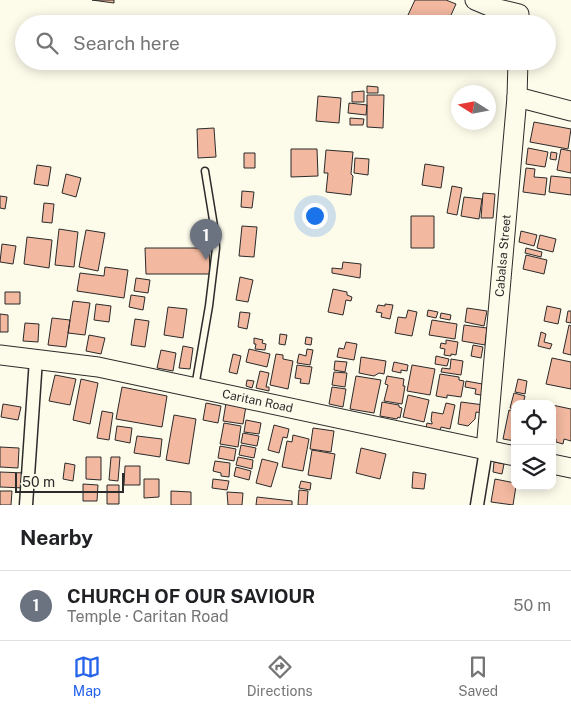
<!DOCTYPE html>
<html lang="en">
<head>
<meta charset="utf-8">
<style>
  body { margin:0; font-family:"Public Sans",sans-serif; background:#f6f6f6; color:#202124 }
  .controls { position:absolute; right:15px; bottom:15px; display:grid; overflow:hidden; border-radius:10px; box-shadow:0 2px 12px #0003 }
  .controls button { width:45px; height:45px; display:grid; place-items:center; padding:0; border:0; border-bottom:1px solid #e0e0e0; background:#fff; color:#202124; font:25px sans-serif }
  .compass { position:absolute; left:451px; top:85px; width:45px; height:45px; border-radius:50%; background:#fff; box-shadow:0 2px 12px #0003; rotate:281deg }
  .scale { position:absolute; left:15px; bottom:12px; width:109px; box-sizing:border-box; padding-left:5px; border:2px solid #2b2b2b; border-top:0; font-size:14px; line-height:18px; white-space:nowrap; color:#2b2b2b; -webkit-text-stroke:4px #fdfbea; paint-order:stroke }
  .you { position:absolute; left:314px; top:215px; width:18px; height:18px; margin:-12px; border:4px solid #fff; border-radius:50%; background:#1a73e8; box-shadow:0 0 0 8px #1a73e833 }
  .badge { display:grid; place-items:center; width:32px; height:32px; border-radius:50%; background:#2563eb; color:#fff; font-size:16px; font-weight:700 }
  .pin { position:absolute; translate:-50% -41px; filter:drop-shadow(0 1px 2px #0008) }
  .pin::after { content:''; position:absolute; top:26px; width:18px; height:15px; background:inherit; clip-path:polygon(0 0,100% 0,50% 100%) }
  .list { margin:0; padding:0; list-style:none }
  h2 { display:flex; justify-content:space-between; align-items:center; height:65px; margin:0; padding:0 20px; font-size:21px }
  h2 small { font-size:16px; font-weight:400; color:#757577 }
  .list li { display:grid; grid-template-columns:32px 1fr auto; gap:15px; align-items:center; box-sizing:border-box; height:70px; padding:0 20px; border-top:1px solid #e0e0e0 }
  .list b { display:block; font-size:19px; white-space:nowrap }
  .list p { margin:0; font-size:16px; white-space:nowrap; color:#757577 }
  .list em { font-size:16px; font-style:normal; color:#757577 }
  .icon { flex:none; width:28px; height:28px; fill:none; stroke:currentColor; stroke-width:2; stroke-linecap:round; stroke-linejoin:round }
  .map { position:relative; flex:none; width:571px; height:505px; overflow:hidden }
  .search { position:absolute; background:#fff; box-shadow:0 2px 12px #0003; left:15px; right:15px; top:15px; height:55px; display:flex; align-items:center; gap:12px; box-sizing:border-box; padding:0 18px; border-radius:28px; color:#757577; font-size:19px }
  .sheet { height:135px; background:#fff }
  nav { display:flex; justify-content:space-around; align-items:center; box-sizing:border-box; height:70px; border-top:1px solid #e0e0e0; background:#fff; font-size:14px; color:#757577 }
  nav a { display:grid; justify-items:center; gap:2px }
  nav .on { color:#2563eb }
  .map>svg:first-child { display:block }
  .building { fill:#f2b8a0; stroke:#2b2b2b }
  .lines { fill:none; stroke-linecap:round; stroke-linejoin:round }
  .lane-casing { stroke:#2b2b2b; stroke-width:9 }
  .street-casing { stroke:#2b2b2b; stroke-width:15 }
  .secondary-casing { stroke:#2b2b2b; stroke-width:21 }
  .lane { stroke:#fdfbea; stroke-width:6 }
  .street { stroke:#fdfbea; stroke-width:12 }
  .secondary { stroke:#fdfbea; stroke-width:19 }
  .labels { text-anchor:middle; stroke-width:4; stroke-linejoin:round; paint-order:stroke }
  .street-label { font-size:12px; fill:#2b2b2b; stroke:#fdfbea }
</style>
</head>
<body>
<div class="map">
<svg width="571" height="505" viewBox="0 0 571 505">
  <rect width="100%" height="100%" fill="#fdfbea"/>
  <!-- building -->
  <path class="building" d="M92 0H114V3Z
    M415 0H446L456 4 447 24H427L408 15Z
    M372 18 390 21 389 24H371Z
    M491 61H513L512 68 491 67Z
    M367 86 378 87V93H367Z
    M364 91V102H352V92Z
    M367 95H384L383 128 367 127Z
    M318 96 341 98 339 123 316 121Z
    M349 103 367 105 366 115 348 113Z
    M350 118 364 119 363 125H350Z
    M534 122 571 129 568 149 530 142Z
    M214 128 216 157 198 158 197 129Z
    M528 148 548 152 545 167 526 164Z
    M291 149H317L318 176 291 177Z
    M561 149 571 151V173L557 170Z
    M326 150 353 152 351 174 353 176 351 195 326 192 328 173H324Z
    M551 152 557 153 556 160 550 159Z
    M244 153H255V168H244Z
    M355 158 369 159 368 175 354 173Z
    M425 164 444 167 441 188 422 185Z
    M37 165 51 167 48 186 34 184Z
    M526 168 535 169 534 177 547 178 545 195 523 192Z
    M66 174 81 178 76 197 62 193Z
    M551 176 571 178V195L549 192Z
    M452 186 462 188 457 215 447 213Z
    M242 191 254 192 252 208 241 207Z
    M483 193 495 194 493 218H481Z
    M0 196 7 197 5 209 0 208Z
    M464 197 482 199 479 219 461 216Z
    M44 203 54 204 52 223 42 222Z
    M411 216H434V248H411Z
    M242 226 257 227 254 257 239 256Z
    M59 229 78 232 74 267 55 265Z
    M86 230 105 233 98 271 79 267Z
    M521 231 537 235 534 246 519 242Z
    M540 235 556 239 553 252 537 248Z
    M27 237 52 240 49 268 24 264Z
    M2 244 16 246 13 264 0 262Z
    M145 248H209L210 274H146Z
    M526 248 542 252 541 257 525 253Z
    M526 255 547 260 544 274 523 269Z
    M343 262 361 264 360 278 332 273V268L342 269Z
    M105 267 128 270 124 298 77 291 80 273 104 276Z
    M240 277 253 280 248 302 236 300Z
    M136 278 150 280 148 293 134 291Z
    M333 289 347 292V295L352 297 351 301 346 300 343 315 328 312Z
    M5 292H20V304H5Z
    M131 295 145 297 143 310 129 307Z
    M73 301 90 303 85 335 68 333Z
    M96 304 111 306 109 322 94 320Z
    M385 304 393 305 390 319 381 317 382 313 376 312 378 305 385 306Z
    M547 306 561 309 558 324 544 321Z
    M168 307 187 309 183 338 164 335Z
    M467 308 487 311 484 326 465 322Z
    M408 310 417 312 412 336 395 333 398 317 406 318Z
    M428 310 438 312 436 318 427 316Z
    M568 311H571V323L566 322Z
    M240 312 250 313 247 329 238 327Z
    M441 313 451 315 450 320 440 318Z
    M0 314 8 315V332H0Z
    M52 318 70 320 66 347 48 345Z
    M135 319 149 321 145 347 131 345Z
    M432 320 457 324 455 339 429 335Z
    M25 323 39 324 38 342 23 341Z
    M464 325 487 328 485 345 462 341Z
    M569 325 571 326V355L563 353Z
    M541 332 546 334 544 342 552 344 550 349 538 346Z
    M280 334 287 335 285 345 279 344Z
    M89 335 105 338 101 354 86 351Z
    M306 337 312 338 311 345 305 344Z
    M254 338 263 340 262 343 266 344 265 350 255 349 256 344H254Z
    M446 340 458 342 456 355 451 354V356L444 355 445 349 440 348 441 343 446 344Z
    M346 342 357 344 354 360 337 357 339 348 344 349Z
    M473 345 483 347 481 358 471 356Z
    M183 346 193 348 190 369 179 368Z
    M249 349 270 354 267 367 246 362Z
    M307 349 313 350 310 365 297 363 299 354 306 356Z
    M161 350 176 353 173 371 157 368Z
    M233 354 241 356 237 374 229 372Z
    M276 354 283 355V359L293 361 288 389 270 385Z
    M436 356 449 359 447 366 435 364Z
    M361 357 386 361 384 374 379 373 374 376 359 373Z
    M552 358 571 362V389L546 384Z
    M451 359 463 361 461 375 441 372 442 368 450 369Z
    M335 361 347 362 345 372 334 370Z
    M394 362 408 365 407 371 401 370V373L392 371Z
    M297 365 312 367 309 384 300 383 301 379 295 378Z
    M412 365 435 369 430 395 407 391Z
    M260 371 269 373 266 387H269V391L256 388Z
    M334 372 347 373 345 387 332 385Z
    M440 374 459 377V380L464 381 461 397 447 395V398L436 396Z
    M55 375 76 379 70 405 49 401Z
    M356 376 381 380 374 413 350 409Z
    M387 376 404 379 403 386H405L402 404 384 401 388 385 385 384Z
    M81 379 98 383 90 424 73 420Z
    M518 379 527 381 525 394 515 392Z
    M247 380 254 381 252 388 246 386Z
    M466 381 488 385 486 396 475 394 476 389 465 387Z
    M122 387 167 396 162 427 116 419Z
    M332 387 346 389 343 407 329 404Z
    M514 393 525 396 523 404H515V409L510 408Z
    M408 395 429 400 424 422 403 417Z
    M382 402 399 405V407L402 408 400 418 398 417 397 419 380 416Z
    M461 402 484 405 483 413 476 412 475 419 468 426 458 424Z
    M206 403 221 406 218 423 203 420Z
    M226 403 246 406 243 424 223 421Z
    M446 403 455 405 450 429 441 427 440 431 426 428 427 423 432 424V422L431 421 432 412 443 414Z
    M3 404 21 407 18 420 1 417Z
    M552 405 571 409V441L564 439 563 444 556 442V439L552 438Z
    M509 410 515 411V441L503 439Z
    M102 411 113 413 109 440 97 438Z
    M174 415 196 419 189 464 166 460Z
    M246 420 261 423 259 434 244 432Z
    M224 423 241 426 238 447 220 444Z
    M274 425 289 429 287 438 283 437 279 453 268 450Z
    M117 426 132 428 130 443 115 440Z
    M313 428 334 431 331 452 310 449Z
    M243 433 259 436 257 446 241 443Z
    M293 435 309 439 303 471 282 467 287 441 292 442Z
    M137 436 162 439 160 457 134 453Z
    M241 445 256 448 254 458 239 455Z
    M220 446 236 449 234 461 218 458Z
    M0 447 19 448 18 468 0 467Z
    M361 448 386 454 380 479 356 473Z
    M312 450 335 454 331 479 308 475Z
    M86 457H101V480L86 479Z
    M111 457H120L118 481 109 480Z
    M238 457 253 460 252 469 236 465Z
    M262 459 278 463 271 487 256 483Z
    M215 461 230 463 229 477 221 476V473L213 471Z
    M494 462 504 464 502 474 493 472Z
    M65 463 75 465 73 481 63 479Z
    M125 466H140V485H124Z
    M236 467 251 471 249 480 234 476Z
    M0 472 25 473V488L0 487Z
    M413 472 426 474 424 489 412 488Z
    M144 479H159V497L144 498Z
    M213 479 229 481 227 490 212 488Z
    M495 479 515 483 516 486 513 505 491 502Z
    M301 481 311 483 310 490 299 488Z
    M83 484 98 485 97 501H83Z
    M107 485H119V504H107Z
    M299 490 308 491 307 505H298Z
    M0 491H12L11 505H0Z
    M171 491 191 492V505H171Z
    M227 492 243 493 242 505H228Z
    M257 497 292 501V505H256Z"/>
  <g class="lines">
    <defs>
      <path id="lane" d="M195 387 209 306 216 248 215 232 205 171"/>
      <path id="street" d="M26 505 36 359
        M477 505 486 450"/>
      <g id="secondary">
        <path d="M475 0 494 8 519 14"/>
        <path d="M517 97 571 111"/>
        <path id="s1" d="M0 355 98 367 515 456"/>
        <path id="s2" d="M486 450 517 97 518 61"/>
        <path d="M552 464 571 468"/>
      </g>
    </defs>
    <!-- lane casing -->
    <use href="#lane" class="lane-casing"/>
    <!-- street casing -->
    <use href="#street" class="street-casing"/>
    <!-- secondary casing -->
    <use href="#secondary" class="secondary-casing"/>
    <!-- lane -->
    <use href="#lane" class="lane"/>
    <!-- street -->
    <use href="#street" class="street"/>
    <!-- secondary -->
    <use href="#secondary" class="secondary"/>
  </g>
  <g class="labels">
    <!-- street labels -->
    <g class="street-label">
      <text dy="4" stroke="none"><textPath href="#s2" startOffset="195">Cabalsa Street</textPath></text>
      <text dy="4" stroke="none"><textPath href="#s1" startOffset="262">Caritan Road</textPath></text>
    </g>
  </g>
</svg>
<div class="controls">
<button><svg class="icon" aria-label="locate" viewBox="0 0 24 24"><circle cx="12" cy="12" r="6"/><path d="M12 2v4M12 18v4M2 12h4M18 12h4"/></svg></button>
<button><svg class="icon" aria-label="layers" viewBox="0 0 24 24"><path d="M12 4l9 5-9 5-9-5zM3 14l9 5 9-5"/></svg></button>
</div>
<svg class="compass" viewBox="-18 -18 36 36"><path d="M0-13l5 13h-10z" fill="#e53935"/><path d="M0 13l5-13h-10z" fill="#757577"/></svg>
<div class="scale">50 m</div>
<div class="you"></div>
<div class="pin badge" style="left:206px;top:260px;background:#6b7280">1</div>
<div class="search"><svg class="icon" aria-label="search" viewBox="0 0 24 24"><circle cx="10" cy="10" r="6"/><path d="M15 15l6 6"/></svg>Search here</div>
</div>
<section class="sheet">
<h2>Nearby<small></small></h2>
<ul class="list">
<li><span class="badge" style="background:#6b7280">1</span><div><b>CHURCH OF OUR SAVIOUR</b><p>Temple · Caritan Road</p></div><em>50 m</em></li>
</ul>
</section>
<nav>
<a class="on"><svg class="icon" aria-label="map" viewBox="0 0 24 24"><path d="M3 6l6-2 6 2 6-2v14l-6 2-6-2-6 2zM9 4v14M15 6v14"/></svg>Map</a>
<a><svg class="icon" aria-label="directions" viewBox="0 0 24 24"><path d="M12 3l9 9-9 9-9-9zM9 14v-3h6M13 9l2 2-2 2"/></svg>Directions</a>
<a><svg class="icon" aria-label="saved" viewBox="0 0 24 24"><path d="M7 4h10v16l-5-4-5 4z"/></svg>Saved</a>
</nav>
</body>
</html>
